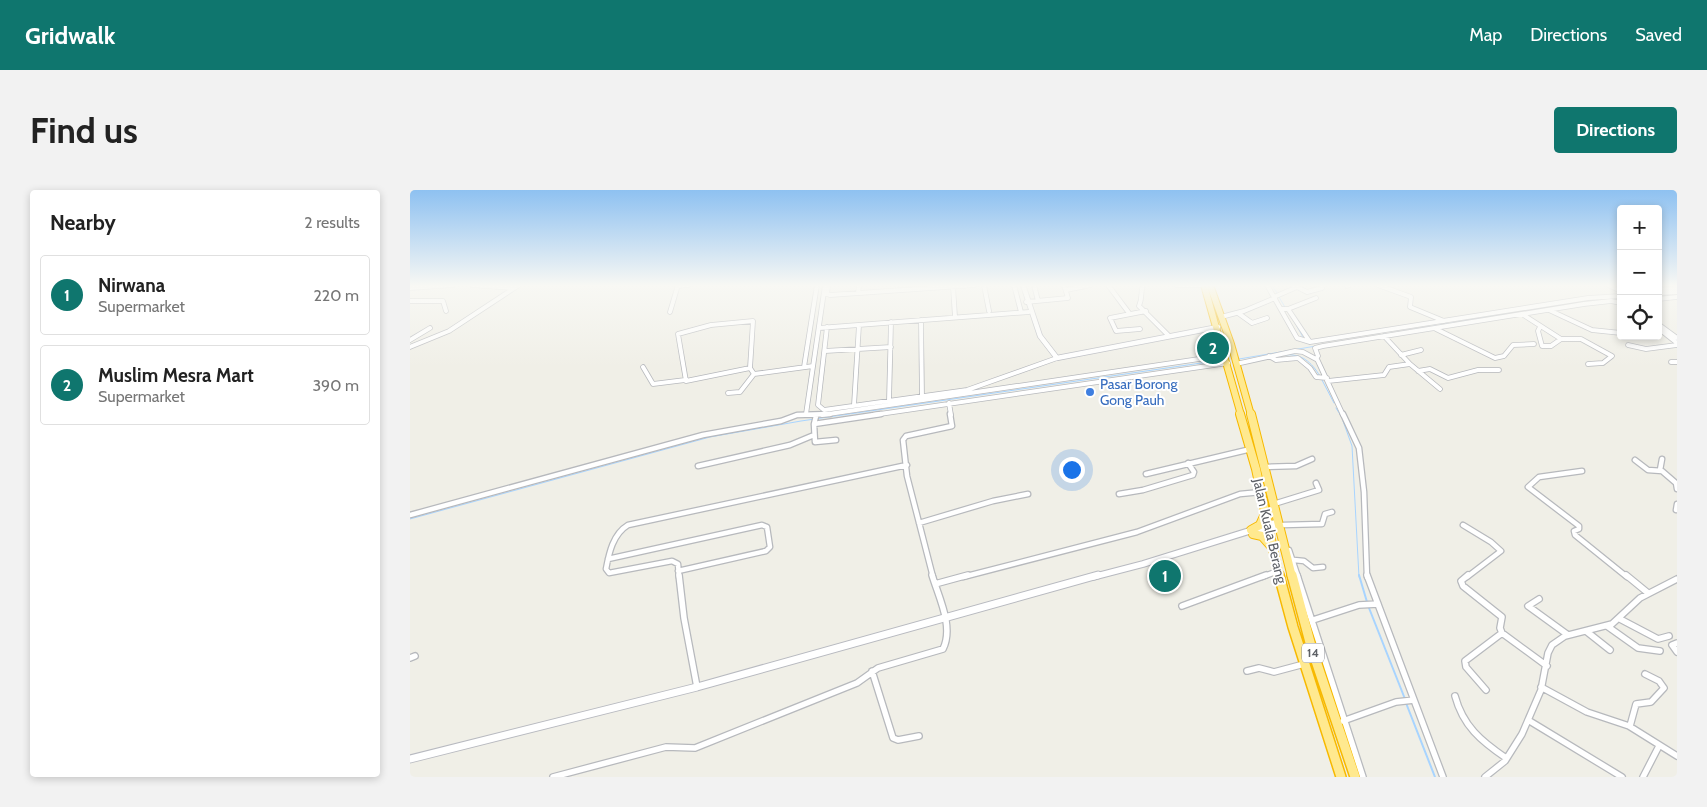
<!DOCTYPE html>
<html lang="en">
<head>
<meta charset="utf-8">
<style>
  body { margin:0; font-family:Cabin,sans-serif; background:#f2f2f2; color:#222 }
  .controls { position:absolute; right:15px; top:15px; display:grid; overflow:hidden; border-radius:5px; box-shadow:0 2px 8px #0003 }
  .controls button { width:45px; height:45px; display:grid; place-items:center; padding:0; border:0; border-bottom:1px solid #e0e0e0; background:#fff; color:#222; font:25px sans-serif }
  .you { position:absolute; left:661px; top:279px; width:18px; height:18px; margin:-12px; border:4px solid #fff; border-radius:50%; background:#1a73e8; box-shadow:0 0 0 8px #1a73e833 }
  .badge { display:grid; place-items:center; width:32px; height:32px; border-radius:50%; background:#0f766e; color:#fff; font-size:16px; font-weight:700 }
  .pin { position:absolute; translate:-50% -50%; border:2px solid #fff; box-shadow:0 1px 5px #0006 }
  .list { margin:0; padding:0; list-style:none }
  h2 { display:flex; justify-content:space-between; align-items:center; height:65px; margin:0; padding:0 20px; font-size:21px }
  h2 small { font-size:16px; font-weight:400; color:#767676 }
  .list li { display:grid; grid-template-columns:32px 1fr auto; gap:15px; align-items:center; box-sizing:border-box; height:80px; margin:0 10px 10px; padding:0 10px; border:1px solid #e0e0e0; border-radius:5px }
  .list b { display:block; font-size:19px; white-space:nowrap }
  .list p { margin:0; font-size:16px; white-space:nowrap; color:#767676 }
  .list em { font-size:16px; font-style:normal; color:#767676 }
  .icon { flex:none; width:28px; height:28px; fill:none; stroke:currentColor; stroke-width:2; stroke-linecap:round; stroke-linejoin:round }
  .map { position:relative; flex:none; width:1267px; height:587px; overflow:hidden; border-radius:5px }
  header { display:flex; align-items:center; gap:30px; box-sizing:border-box; height:70px; padding:0 25px; background:#0f766e; color:#fff }
  header strong { font-size:24px }
  nav { display:flex; gap:28px; margin-inline-start:auto; font-size:18px }
  .intro { display:flex; align-items:center; justify-content:space-between; box-sizing:border-box; height:120px; padding:0 30px }
  h1 { margin:0; font-size:35px }
  .button { padding:12px 22px; border-radius:5px; background:#0f766e; color:#fff; font-size:18px; font-weight:700 }
  main { display:flex; gap:30px; padding:0 30px }
  aside { flex:1; background:#fff; border-radius:5px; box-shadow:0 2px 8px #0003 }
  .map>svg:first-child { display:block }
  .lines { fill:none; stroke-linecap:round; stroke-linejoin:round }
  .stream-far1 { stroke:#a8d4ff; stroke-width:1 }
  .stream { stroke:#a8d4ff; stroke-width:2 }
  .street-far2-casing { stroke:#b7b9bd; stroke-width:5.5 }
  .street-far1-casing { stroke:#b7b9bd; stroke-width:7 }
  .street-casing { stroke:#b7b9bd; stroke-width:8 }
  .secondary-far2-casing { stroke:#b8bac0; stroke-width:6 }
  .secondary-far1-casing { stroke:#b8bac0; stroke-width:8 }
  .secondary-casing { stroke:#b8bac0; stroke-width:9 }
  .highway-far2-casing { stroke:#f7b900; stroke-width:8 }
  .highway-far1-casing { stroke:#f7b900; stroke-width:10 }
  .highway-casing { stroke:#f7b900; stroke-width:12 }
  .street-far2 { stroke:#fff; stroke-width:4 }
  .street-far1 { stroke:#fff; stroke-width:4.5 }
  .street { stroke:#fff; stroke-width:5.5 }
  .secondary-far2 { stroke:#fff; stroke-width:4.5 }
  .secondary-far1 { stroke:#fff; stroke-width:5.5 }
  .secondary { stroke:#fff; stroke-width:7 }
  .highway-far2 { stroke:#ffe98f; stroke-width:6 }
  .highway-far1 { stroke:#ffe98f; stroke-width:8 }
  .highway { stroke:#ffe98f; stroke-width:9 }
  .shop-dot { fill:#3f7fe0; stroke:#fff; stroke-width:2 }
  .labels { text-anchor:middle; stroke-width:4; stroke-linejoin:round; paint-order:stroke }
  .shield { fill:#fff; stroke:#8e9095; stroke-width:1 }
  .shield-label { font-size:12px; font-weight:bold; fill:#5e6167 }
  .shop-label { font-size:14px; fill:#366cbe; stroke:#fff; text-anchor:start }
  .street-label { font-size:14px; fill:#5e6167; stroke:#fff }
</style>
</head>
<body>
<header>
<strong>Gridwalk</strong>
<nav><a>Map</a><a>Directions</a><a>Saved</a></nav>
</header>
<div class="intro"><h1>Find us</h1><a class="button">Directions</a></div>
<main>
<aside>
<h2>Nearby<small>2 results</small></h2>
<ul class="list">
<li><span class="badge">1</span><div><b>Nirwana</b><p>Supermarket</p></div><em>220 m</em></li>
<li><span class="badge">2</span><div><b>Muslim Mesra Mart</b><p>Supermarket</p></div><em>390 m</em></li>
</ul>
</aside>
<div class="map">
<svg width="1267" height="587" viewBox="0 0 1267 587">
  <rect width="100%" height="100%" fill="#f0efe7"/>
  <g class="lines">
    <!-- stream-far1 -->
    <path class="stream-far1" d="M862 95 867 103
      M1248 106 1267 105
      M869 107 876 119
      M884 131 894 149
      M874 165C892 163 901 172 910 186
      M829 169 1161 113 1211 108
      M912 190 924 213
      M926 218 931 226
      M933 231 942 256 949 387
      M0 329 300 247 391 231 812 170"/>
    <!-- stream -->
    <path class="stream" d="M949 385 957 412
      M959 418 995 509
      M996 513 1025 587"/>
    <defs>
      <path id="street-far2" d="M62 95 103 98
        M418 95 417 104 420 105 565 95
        M574 95 579 121
        M604 95 611 122
        M624 95 628 111
        M698 95 719 123
        M733 95C730 102 733 107 729 116L759 146
        M766 95H794
        M857 95 887 148 900 152 1178 108 1211 106
        M883 95 897 102 912 98
        M968 95 1001 107 1000 117 1034 131
        M1198 95 1211 101
        M268 96 278 95
        M543 96 545 127
        M937 96 939 95
        M0 98 43 95
        M656 100 681 95
        M1248 100 1267 98
        M448 103 449 95
        M1248 103 1267 102
        M864 107 887 97
        M1248 109 1267 107
        M0 111H33L36 121
        M616 112 658 108 654 95
        M871 119H878L900 152
        M878 119 906 108
        M1139 120 1182 140 1211 143
        M260 122 268 95
        M828 123 842 133 857 128
        M1112 124 1151 149H1171L1202 166 1193 173 1178 174
        M811 127 834 121 865 108
        M511 130 512 209
        M343 131 340 178 276 191 268 144 301 135Z
        M1248 134 1267 148
        M417 137 408 215 414 220 557 200 647 168
        M1130 137 1128 141 1132 156H1141L1151 149
        M409 138 619 122
        M1248 138 1267 153
        M730 139 706 141 700 128 736 121
        M1026 139 1085 168 1094 166 1103 155 1124 154
        M0 150 20 138
        M1218 155 1236 159 1267 155
        M0 157 39 141 109 95
        M415 161 481 157
        M991 165 1011 160
        M859 166 866 170 888 168 900 178 906 187 917 188
        M907 169 933 225
        M1261 172H1267
        M826 174 885 161 893 162 906 169 908 166 905 158 913 156 1174 114 1201 111 1211 113
        M1000 174 1030 199
        M233 177 243 194 275 190
        M394 177 407 95
        M340 178 344 184
        M1008 181 1020 179 1038 188 1068 180H1089
        M918 191 974 185 979 177 1000 174 974 146
        M318 203 330 202 344 184 403 176
        M479 211 481 132
        M539 213 541 225
        M444 215 449 135
        M396 224 415 95
        M387 225H389
        M412 225 816 165
        M463 225 818 173"/>
      <path id="street-far1" d="M933 224 949 258 954 302 957 387
        M406 226 404 234 471 224
        M404 234 405 252 426 250
        M1225 270 1238 280 1252 281 1266 293 1267 299
        M288 276 380 255 404 245
        M856 277 886 276 902 269
        M1250 280 1252 269
        M1172 281 1129 287 1118 297 1169 336V339L1164 341 1165 345 1217 387
        M736 284 841 259
        M709 304 733 300 783 285 784 282 778 273
        M867 313 909 300 906 293
        M1266 320 1267 314
        M0 325 293 245 371 231 387 225 420 224
        M509 333 583 311 618 304
        M873 335 912 334 915 324 922 322
        M1053 335 1081 352 1091 361 1057 387
        M879 360 888 387
        M198 369 352 335 357 337 360 357 356 361 268 381
        M884 370 894 371 903 378 913 377
        M269 387 268 374 262 371 199 383 196 379C199 363 203 344 218 335L497 275
        M523 387 497 286 493 250 496 246 542 236 540 224
        M553 387 727 342 830 304 851 302
        M852 387 868 381"/>
      <path id="street" d="M269 385 274 428 287 497
        M887 385 953 587
        M957 385 1033 587
        M1058 385 1051 391 1053 396 1092 427 1090 438 1092 443
        M1216 385 1238 403
        M525 394 558 385
        M1129 409 1118 416 1158 445
        M772 416 856 385
        M1210 429 1248 449 1259 446
        M903 430 949 415 968 414
        M1197 436 1228 458 1250 461
        M1176 441 1200 460
        M1267 453 1262 455 1267 462
        M0 468 5 466
        M462 481 483 548 488 550 509 546
        M837 481 849 478 864 482 894 474
        M1131 497 1177 522 1219 536 1267 566
        M1076 500 1056 477 1055 471 1092 443 1137 476
        M1045 506C1053 536 1071 551 1096 568
        M1118 530 1212 587
        M933 531 986 512 1004 510
        M1220 536 1226 514 1241 512 1254 498 1249 491 1235 484
        M143 587 256 557 285 558 447 493 468 478 533 459C544 437 529 408 522 385
        M1075 587 1095 571 1112 544 1131 500 1138 463 1142 455 1155 446 1202 434 1230 408 1267 389
        M1233 587 1249 556"/>
      <path id="secondary-far2" d="M613 95 630 146 647 168 808 137"/>
      <path id="secondary-far1" d="M845 343 868 336
        M683 387 733 374 868 332"/>
      <path id="secondary" d="M0 569 287 497 688 385"/>
      <path id="highway-far2" d="M794 95 831 225
        M800 95 821 154 841 225"/>
      <path id="highway-far1" d="M830 224 846 279 869 387
        M841 224 882 387
        M841 340 850 335 855 324
        M843 344 852 346 860 355"/>
      <path id="highway" d="M869 385 883 437 931 587
        M882 385 901 456 945 587"/>
    </defs>
    <!-- street-far2 casing -->
    <use href="#street-far2" class="street-far2-casing"/>
    <!-- street-far1 casing -->
    <use href="#street-far1" class="street-far1-casing"/>
    <!-- street casing -->
    <use href="#street" class="street-casing"/>
    <!-- secondary-far2 casing -->
    <use href="#secondary-far2" class="secondary-far2-casing"/>
    <!-- secondary-far1 casing -->
    <use href="#secondary-far1" class="secondary-far1-casing"/>
    <!-- secondary casing -->
    <use href="#secondary" class="secondary-casing"/>
    <!-- highway-far2 casing -->
    <use href="#highway-far2" class="highway-far2-casing"/>
    <!-- highway-far1 casing -->
    <use href="#highway-far1" class="highway-far1-casing"/>
    <!-- highway casing -->
    <use href="#highway" class="highway-casing"/>
    <!-- street-far2 -->
    <use href="#street-far2" class="street-far2"/>
    <!-- street-far1 -->
    <use href="#street-far1" class="street-far1"/>
    <!-- street -->
    <use href="#street" class="street"/>
    <!-- secondary-far2 -->
    <use href="#secondary-far2" class="secondary-far2"/>
    <!-- secondary-far1 -->
    <use href="#secondary-far1" class="secondary-far1"/>
    <!-- secondary -->
    <use href="#secondary" class="secondary"/>
    <!-- highway-far2 -->
    <use href="#highway-far2" class="highway-far2"/>
    <!-- highway-far1 -->
    <use href="#highway-far1" class="highway-far1"/>
    <!-- highway -->
    <use href="#highway" class="highway"/>
  </g>
  <!-- sky -->
  <linearGradient id="sky" x2="0" y2="1"><stop stop-color="#8ec1f1"/><stop offset="0.54" stop-color="#f8f8f4"/><stop offset="1" stop-color="#f8f8f4" stop-opacity="0"/></linearGradient>
  <rect width="1267" height="177" fill="url(#sky)"/>
  <!-- markers -->
  <circle class="shop-dot" cx="680" cy="202" r="5"/>
  <g class="labels">
    <!-- shield labels -->
    <rect class="shield" x="892" y="453.5" width="22" height="19" rx="4"/>
    <g class="shield-label">
      <text x="903" y="467">14</text>
    </g>
    <!-- shop labels -->
    <g class="shop-label">
      <text x="690" y="199">Pasar Borong<tspan x="690" dy="16">Gong Pauh</tspan></text>
    </g>
    <!-- street labels -->
    <g class="street-label">
      <text transform="translate(860 341) rotate(77)" y="5">Jalan Kuala Berang</text>
    </g>
  </g>
</svg>
<div class="controls">
<button>+</button>
<button>−</button>
<button><svg class="icon" aria-label="locate" viewBox="0 0 24 24"><circle cx="12" cy="12" r="6"/><path d="M12 2v4M12 18v4M2 12h4M18 12h4"/></svg></button>
</div>
<div class="you"></div>
<div class="pin badge" style="left:755px;top:386px">1</div>
<div class="pin badge" style="left:803px;top:158px">2</div>
</div>
</main>
</body>
</html>
